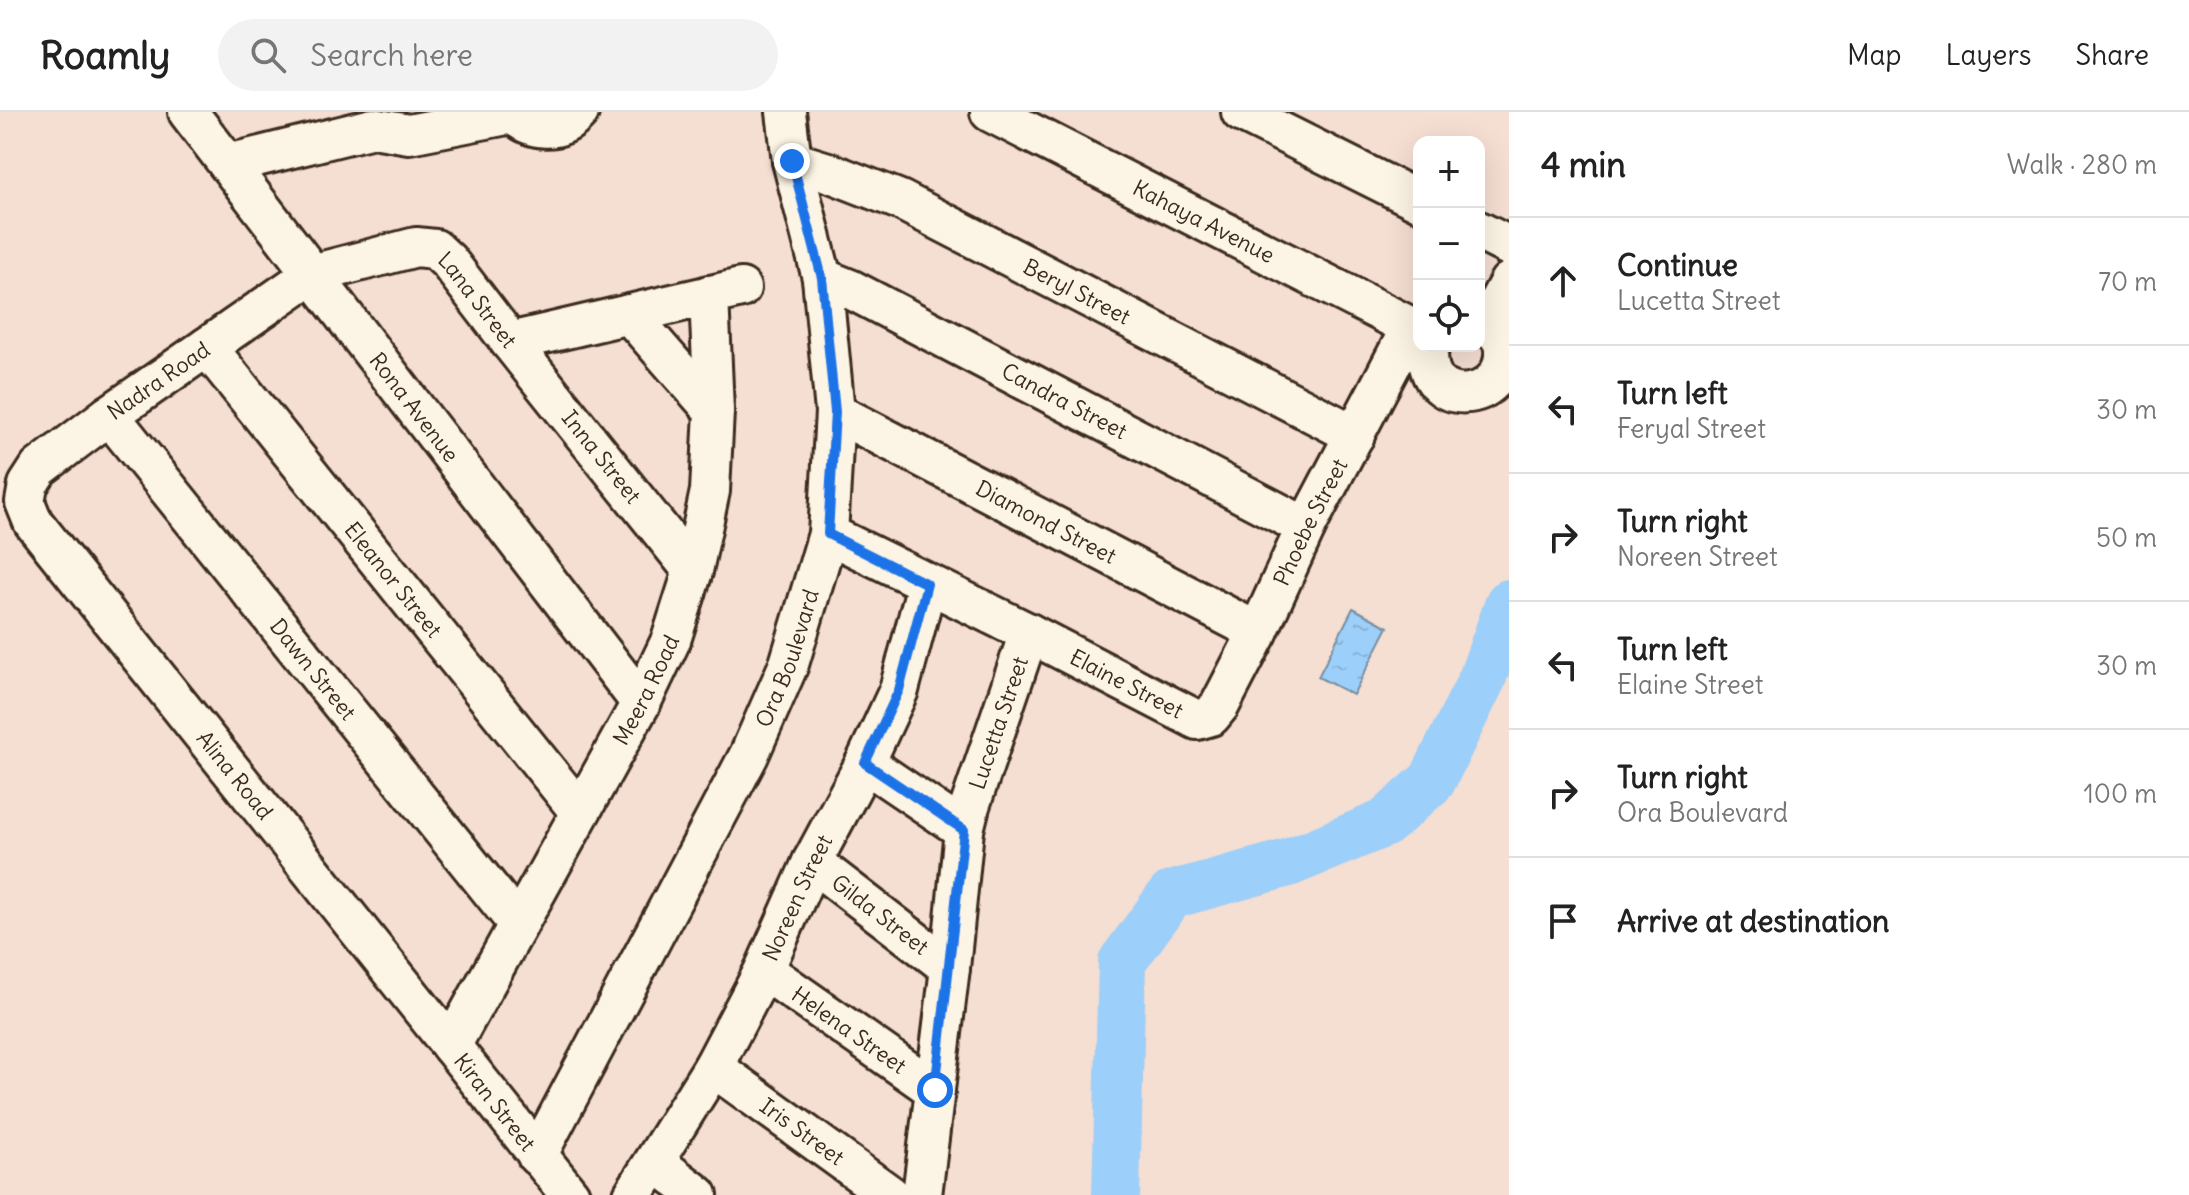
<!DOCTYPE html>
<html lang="en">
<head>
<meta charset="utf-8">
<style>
  body { margin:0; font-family:Delius,sans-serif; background:#f2f2f2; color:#222 }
  .controls { position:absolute; right:24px; top:24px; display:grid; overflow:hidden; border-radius:16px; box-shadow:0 8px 32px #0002 }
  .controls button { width:72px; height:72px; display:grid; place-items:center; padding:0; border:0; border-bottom:2px solid #e0e0e0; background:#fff; color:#222; font:40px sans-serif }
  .stop { position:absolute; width:24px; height:24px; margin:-18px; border:6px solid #1a73e8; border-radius:50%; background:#fff }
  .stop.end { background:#1a73e8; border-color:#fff; box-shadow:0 2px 8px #0008 }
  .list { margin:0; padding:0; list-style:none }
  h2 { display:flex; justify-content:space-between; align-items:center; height:104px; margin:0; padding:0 32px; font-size:34px }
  h2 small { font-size:26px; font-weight:400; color:#767676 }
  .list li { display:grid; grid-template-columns:52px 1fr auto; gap:24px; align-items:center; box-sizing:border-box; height:128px; padding:0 32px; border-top:2px solid #e0e0e0 }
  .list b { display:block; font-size:30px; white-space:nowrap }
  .list p { margin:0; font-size:26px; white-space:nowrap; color:#767676 }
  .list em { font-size:26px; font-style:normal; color:#767676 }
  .icon { flex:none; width:44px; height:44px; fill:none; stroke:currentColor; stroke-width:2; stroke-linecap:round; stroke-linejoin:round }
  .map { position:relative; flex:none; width:1509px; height:1083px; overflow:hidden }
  header { display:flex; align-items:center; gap:48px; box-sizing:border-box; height:112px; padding:0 40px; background:#fff; border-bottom:2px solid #e0e0e0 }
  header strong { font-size:38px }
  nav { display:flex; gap:44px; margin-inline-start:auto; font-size:28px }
  .search { width:560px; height:72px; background:#f2f2f2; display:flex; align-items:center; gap:20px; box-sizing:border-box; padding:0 28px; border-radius:44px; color:#767676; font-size:30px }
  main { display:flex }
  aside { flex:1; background:#fff }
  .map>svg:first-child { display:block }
  .water { fill:url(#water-ripples); stroke:#758da1; stroke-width:2 }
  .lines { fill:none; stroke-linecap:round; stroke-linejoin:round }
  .river { stroke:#9ccff9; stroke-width:48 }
  .minor-casing { stroke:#3b2a1e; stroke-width:44 }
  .minor { stroke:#fcf5e5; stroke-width:38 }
  .route { stroke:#1a73e8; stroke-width:10 }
  .labels { text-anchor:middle; stroke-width:8; stroke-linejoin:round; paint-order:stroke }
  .street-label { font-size:22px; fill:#3b2a1e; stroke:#fcf5e5 }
</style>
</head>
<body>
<header>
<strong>Roamly</strong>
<div class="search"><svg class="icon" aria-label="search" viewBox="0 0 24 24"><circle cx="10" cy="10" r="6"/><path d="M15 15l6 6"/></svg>Search here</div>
<nav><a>Map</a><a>Layers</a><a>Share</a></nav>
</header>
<main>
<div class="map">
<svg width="1509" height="1083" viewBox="0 0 1509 1083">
  <defs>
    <pattern id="water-ripples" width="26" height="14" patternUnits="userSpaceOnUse" patternTransform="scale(2)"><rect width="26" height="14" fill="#9ccff9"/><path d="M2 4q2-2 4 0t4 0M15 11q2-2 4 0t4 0" fill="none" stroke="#87b2d5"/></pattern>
  </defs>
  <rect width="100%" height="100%" fill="#f5ded2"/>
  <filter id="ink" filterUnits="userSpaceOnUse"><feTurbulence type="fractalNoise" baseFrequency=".0125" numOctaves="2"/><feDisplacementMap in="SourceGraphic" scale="16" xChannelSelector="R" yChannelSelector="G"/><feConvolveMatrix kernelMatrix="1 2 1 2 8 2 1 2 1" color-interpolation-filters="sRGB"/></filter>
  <g filter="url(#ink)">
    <!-- water -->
    <path class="water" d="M1353 496 1388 515 1353 583 1318 565Z"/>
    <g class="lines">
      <!-- river -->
      <path class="river" d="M1116 1083 1122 850 1171 783 1288 751 1385 711 1432 669 1482 567 1509 491"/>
      <defs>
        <g id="minor">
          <path id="s1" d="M188 0 641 591"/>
          <path d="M511 0C531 20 560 22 579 0"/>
          <path id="s2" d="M990 0 1419 219"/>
          <path d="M1241 0 1419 89"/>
          <path id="s3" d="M792 49 831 61 900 88 1355 323"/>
          <path d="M228 52 373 16 409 22 512 2"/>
          <path d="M1479 119 1509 134"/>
          <path id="s4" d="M822 166 852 178 1306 415"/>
          <path d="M629 202 714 299"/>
          <path d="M1487 211 1509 170"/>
          <path d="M510 230 741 176"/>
          <path d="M1429 234C1419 300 1509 294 1504 235 1500 221 1491 213 1479 208"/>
          <path id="s5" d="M207 235 579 699"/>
          <path id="s6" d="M835 300 1258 520"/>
          <path id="s7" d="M109 303 518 812"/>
          <path id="s8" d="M828 422 1029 521 1197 608 1211 604 1220 593 1258 520 1306 415 1411 215"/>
          <path d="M865 651 964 718"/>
          <path id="s9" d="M812 750 950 856"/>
          <path id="s10" d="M764 858 935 978"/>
          <path id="s11" d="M451 934 641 591 671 528 693 459 710 379 714 299 709 183"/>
          <path id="s12" d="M713 955 890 1083"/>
          <path id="s13" d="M537 1044 749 643 789 552 828 422 835 300 822 166 792 49 786 0"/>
          <path d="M655 1050 698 1083"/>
          <path id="s14" d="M570 1083 33 410 25 390 28 373 39 356 109 303 312 162 416 135 435 137 448 149 510 230 693 459"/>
          <path id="s15" d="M633 1083 713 955 764 858 812 750 865 651 899 578 927 472"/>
          <path id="s16" d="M922 1083 950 856 964 718 970 694 1029 521"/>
        </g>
      </defs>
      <!-- minor casing -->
      <use href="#minor" class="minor-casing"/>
      <!-- minor -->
      <use href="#minor" class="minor"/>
    </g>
  </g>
  <g class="lines" filter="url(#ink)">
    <!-- route -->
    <path class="route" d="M792 49 822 166 835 300 828 422 927 472 899 578 865 651 964 718 935 978"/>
  </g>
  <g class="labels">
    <!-- street labels -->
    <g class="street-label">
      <text dy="8" stroke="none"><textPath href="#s2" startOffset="240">Kahaya Avenue</textPath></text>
      <text dy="8" stroke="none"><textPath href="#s3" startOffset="314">Beryl Street</textPath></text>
      <text dy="8" stroke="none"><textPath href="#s14" startOffset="1448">Lana Street</textPath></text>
      <text dy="8" stroke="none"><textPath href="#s14" startOffset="1068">Nadra Road</textPath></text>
      <text dy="8" stroke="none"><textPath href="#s4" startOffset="272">Candra Street</textPath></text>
      <text dy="8" stroke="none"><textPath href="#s1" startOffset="372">Rona Avenue</textPath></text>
      <text dy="8" stroke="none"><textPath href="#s14" startOffset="1648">Inna Street</textPath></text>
      <text dy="8" stroke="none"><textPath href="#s6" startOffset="238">Diamond Street</textPath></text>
      <text dy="8" stroke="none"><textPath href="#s8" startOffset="646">Phoebe Street</textPath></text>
      <text dy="8" stroke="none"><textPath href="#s5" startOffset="298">Eleanor Street</textPath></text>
      <text dy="8" stroke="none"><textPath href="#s13" startOffset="558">Ora Boulevard</textPath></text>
      <text dy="8" stroke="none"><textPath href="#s7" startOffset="326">Dawn Street</textPath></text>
      <text dy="8" stroke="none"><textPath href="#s8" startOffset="334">Elaine Street</textPath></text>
      <text dy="8" stroke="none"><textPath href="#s11" startOffset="406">Meera Road</textPath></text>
      <text dy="8" stroke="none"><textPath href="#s16" startOffset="480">Lucetta Street</textPath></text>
      <text transform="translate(235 663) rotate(51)" y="8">Alina Road</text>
      <text dy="8" stroke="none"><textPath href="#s15" startOffset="340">Noreen Street</textPath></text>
      <text dy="8" stroke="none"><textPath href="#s9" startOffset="86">Gilda Street</textPath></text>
      <text dy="8" stroke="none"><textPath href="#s10" startOffset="104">Helena Street</textPath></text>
      <text transform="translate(495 990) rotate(52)" y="8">Kiran Street</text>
      <text dy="8" stroke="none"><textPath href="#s12" startOffset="110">Iris Street</textPath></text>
    </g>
  </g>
</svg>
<div class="controls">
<button>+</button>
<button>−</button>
<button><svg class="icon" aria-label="locate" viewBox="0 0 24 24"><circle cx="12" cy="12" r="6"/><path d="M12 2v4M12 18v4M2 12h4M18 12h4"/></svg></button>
</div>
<div class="stop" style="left:935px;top:978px"></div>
<div class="stop end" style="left:792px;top:49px"></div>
</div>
<aside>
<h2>4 min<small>Walk · 280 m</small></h2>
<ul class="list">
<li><svg class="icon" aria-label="ahead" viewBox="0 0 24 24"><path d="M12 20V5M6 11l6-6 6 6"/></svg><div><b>Continue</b><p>Lucetta Street</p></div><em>70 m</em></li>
<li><svg class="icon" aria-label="left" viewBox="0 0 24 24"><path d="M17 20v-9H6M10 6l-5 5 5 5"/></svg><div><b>Turn left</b><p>Feryal Street</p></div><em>30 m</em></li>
<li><svg class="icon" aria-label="right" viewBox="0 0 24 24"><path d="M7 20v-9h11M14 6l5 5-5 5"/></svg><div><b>Turn right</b><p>Noreen Street</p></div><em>50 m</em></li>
<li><svg class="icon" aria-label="left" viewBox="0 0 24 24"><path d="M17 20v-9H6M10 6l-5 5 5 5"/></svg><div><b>Turn left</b><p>Elaine Street</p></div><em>30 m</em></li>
<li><svg class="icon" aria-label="right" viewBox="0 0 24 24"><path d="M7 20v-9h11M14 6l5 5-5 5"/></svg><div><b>Turn right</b><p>Ora Boulevard</p></div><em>100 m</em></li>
<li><svg class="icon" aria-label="arrive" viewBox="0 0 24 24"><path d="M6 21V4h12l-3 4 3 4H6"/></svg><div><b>Arrive at destination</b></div></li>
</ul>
</aside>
</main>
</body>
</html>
